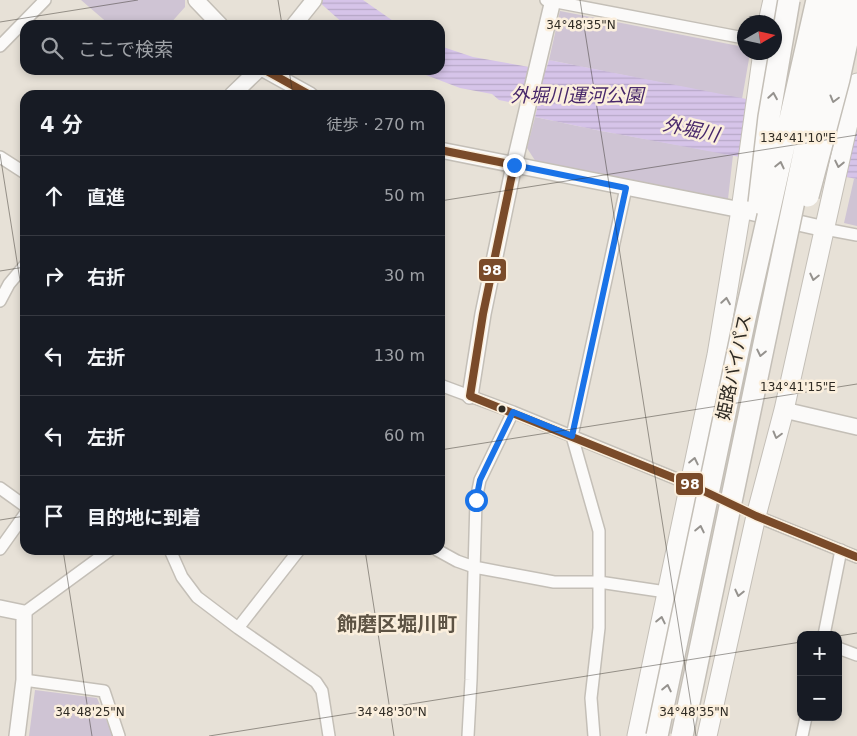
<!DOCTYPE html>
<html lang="ja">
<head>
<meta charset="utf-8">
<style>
  body { margin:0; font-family:"DejaVu Sans","Noto Sans JP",sans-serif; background:#20242c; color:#f1f3f6 }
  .controls { position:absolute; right:15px; bottom:15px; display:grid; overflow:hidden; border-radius:10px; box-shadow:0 2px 8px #0003 }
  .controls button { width:45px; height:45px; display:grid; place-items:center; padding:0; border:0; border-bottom:1px solid #363941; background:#171b24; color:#f1f3f6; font:25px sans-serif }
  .compass { position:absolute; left:737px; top:15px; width:45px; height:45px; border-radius:50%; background:#171b24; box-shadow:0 2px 8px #0003; rotate:81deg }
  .stop { position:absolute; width:15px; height:15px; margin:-11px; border:4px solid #1a73e8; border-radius:50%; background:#fff }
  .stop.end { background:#1a73e8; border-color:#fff; box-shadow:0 1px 5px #0008 }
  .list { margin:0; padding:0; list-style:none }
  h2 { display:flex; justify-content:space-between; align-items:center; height:65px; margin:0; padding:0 20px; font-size:21px }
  h2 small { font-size:16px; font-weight:400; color:#9ea1a6 }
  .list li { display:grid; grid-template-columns:32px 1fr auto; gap:15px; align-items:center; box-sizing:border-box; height:80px; padding:0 20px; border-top:1px solid #363941 }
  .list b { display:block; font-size:19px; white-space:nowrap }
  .list em { font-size:16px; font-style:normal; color:#9ea1a6 }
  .icon { flex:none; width:28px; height:28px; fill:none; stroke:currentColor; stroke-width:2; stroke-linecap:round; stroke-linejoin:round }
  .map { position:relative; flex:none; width:857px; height:736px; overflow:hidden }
  .search { position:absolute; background:#171b24; box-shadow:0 2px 8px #0003; left:20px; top:20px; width:425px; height:55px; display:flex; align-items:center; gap:12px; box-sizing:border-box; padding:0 18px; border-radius:15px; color:#9ea1a6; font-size:19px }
  .panel { position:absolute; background:#171b24; box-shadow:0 2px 8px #0003; left:20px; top:90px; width:425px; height:465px; border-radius:15px }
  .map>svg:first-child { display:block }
  .green { fill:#cfc4d4 }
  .water { fill:url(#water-rules) }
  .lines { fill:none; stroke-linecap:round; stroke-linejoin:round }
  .minor-tunnel { stroke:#c2bdb3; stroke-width:11; stroke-dasharray:11 5.5; stroke-linecap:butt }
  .minor-casing { stroke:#c4bfb7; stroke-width:14 }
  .tertiary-casing { stroke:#c4bfb7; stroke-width:18 }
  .trunk-casing { stroke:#c4bfb7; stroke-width:21 }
  .minor { stroke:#fbfaf9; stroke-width:11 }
  .tertiary { stroke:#fbfaf9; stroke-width:15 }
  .trunk { stroke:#fbfaf9; stroke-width:19 }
  .motorway-bridge-casing { stroke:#c4bfb7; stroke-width:24; stroke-linecap:butt }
  .motorway-bridge { stroke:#fbfaf9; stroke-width:21 }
  .bus-1-casing { stroke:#fbefdd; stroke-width:11 }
  .bus-1 { stroke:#7a4b2a; stroke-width:8 }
  .oneway { stroke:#95928e }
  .route { stroke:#1a73e8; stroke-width:6 }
  .ticks { fill:none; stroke:#2f2b24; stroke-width:1; stroke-opacity:0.45 }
  .bus-dot { fill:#2f2b24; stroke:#fbefdd; stroke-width:2 }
  .labels { text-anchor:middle; stroke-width:5; stroke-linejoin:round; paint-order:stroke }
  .street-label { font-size:18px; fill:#2f2b24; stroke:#fbefdd }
  .water-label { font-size:19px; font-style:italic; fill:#48286b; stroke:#fbefdd }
  .quarter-label { font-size:20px; font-weight:bold; fill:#5d5344; stroke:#fbefdd }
  .ticks-label { font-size:12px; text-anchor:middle; fill:#2f2b24; stroke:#fbefdd; stroke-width:5; stroke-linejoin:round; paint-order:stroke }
  .line-badge { stroke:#fbefdd; stroke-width:2 }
  .badge-label { font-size:14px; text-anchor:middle; font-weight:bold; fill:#fff }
</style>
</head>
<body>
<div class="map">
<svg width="857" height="736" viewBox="0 0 857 736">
  <defs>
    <pattern id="water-rules" width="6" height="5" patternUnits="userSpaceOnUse" patternTransform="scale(1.25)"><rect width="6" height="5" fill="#d6c4e9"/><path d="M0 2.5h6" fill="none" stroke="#b8a9c8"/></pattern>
  </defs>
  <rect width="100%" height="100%" fill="#e7e1d7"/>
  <!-- green -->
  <path class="green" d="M81 0H185V7L169 25H110Z
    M560 11 744 47V52L750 53 742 99 549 60Z
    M535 117 601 131 733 155 728 199 536 162 527 148Z
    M854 179H857V226L844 223Z
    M35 690 97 698 113 736H29Z"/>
  <!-- water -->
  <path class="water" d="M317 0H363L399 25H345Z
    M440 46 473 57 546 70 549 60 857 121V179L601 131 535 117 538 104 512 99 509 102 499 100 492 94 460 88 413 70H440Z"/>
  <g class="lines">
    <!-- minor-tunnel -->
    <path class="minor-tunnel" d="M706 492 756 516"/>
    <defs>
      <path id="minor" d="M546 0 744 38
        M0 46 45 0
        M0 157 25 173
        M825 229 857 235
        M0 301 9 284 25 265
        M440 385 513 412 689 484
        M0 488 25 506
        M756 516 857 557
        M0 549 25 514
        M170 550 182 577 197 597 238 628 316 682 322 691 329 736
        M437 550 457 561 474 567 554 582H599L666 592
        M24 613 110 550
        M238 628 299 550
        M824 635 841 550
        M838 648 857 655
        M24 680 104 691 119 736
        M468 736 471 680 476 500 480 480 513 412
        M594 736 591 698 599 628V531L572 436 626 188
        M802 736 806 717"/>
      <path id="tertiary" d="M196 0 220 25
        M294 25 314 0
        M265 70 310 95
        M232 95 258 70
        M440 150 741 210 825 229
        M470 396 483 314 514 165 553 0
        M784 410 857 427
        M0 608 24 613V680L17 736"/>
      <path id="trunk" d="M768 22 773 0
        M637 736 717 355 741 210 763 52
        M707 736 756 516 784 410 857 83"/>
    </defs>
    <!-- minor casing -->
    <use href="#minor" class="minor-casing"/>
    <!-- tertiary casing -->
    <use href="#tertiary" class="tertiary-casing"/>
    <!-- trunk casing -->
    <use href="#trunk" class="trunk-casing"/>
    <!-- minor -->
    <use href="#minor" class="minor"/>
    <!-- tertiary -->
    <use href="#tertiary" class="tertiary"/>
    <!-- trunk -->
    <use href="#trunk" class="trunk"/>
    <defs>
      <path id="motorway-bridge" d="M808 196 839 79 856 0
        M759 203 769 117 789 0
        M657 736 745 318 817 0
        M682 736 836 0"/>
    </defs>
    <!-- motorway-bridge casing -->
    <use href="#motorway-bridge" class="motorway-bridge-casing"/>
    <!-- motorway-bridge -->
    <use href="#motorway-bridge" class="motorway-bridge"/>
    <defs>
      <path id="bus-1" d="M265 70 310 95
        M440 150 514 165 483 314 470 396 689 484 756 516 857 557"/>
    </defs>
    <!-- bus-1 casing -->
    <use href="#bus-1" class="bus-1-casing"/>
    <!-- bus-1 -->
    <use href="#bus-1" class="bus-1"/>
  </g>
  <!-- one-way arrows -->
  <defs><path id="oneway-chevron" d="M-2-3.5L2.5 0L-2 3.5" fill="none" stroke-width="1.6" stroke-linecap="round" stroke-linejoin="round" transform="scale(1.25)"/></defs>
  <g class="oneway">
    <use href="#oneway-chevron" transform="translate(773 96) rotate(-81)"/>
    <use href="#oneway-chevron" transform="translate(834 99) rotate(105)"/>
    <use href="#oneway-chevron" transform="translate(839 164) rotate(102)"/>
    <use href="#oneway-chevron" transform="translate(780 165) rotate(-77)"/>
    <use href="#oneway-chevron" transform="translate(814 277) rotate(103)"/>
    <use href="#oneway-chevron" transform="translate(726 301) rotate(-81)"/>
    <use href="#oneway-chevron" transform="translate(761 353) rotate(102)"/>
    <use href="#oneway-chevron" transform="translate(777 435) rotate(105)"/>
    <use href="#oneway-chevron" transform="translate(694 461) rotate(-78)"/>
    <use href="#oneway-chevron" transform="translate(700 529) rotate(-78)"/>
    <use href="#oneway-chevron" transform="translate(739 593) rotate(103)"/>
    <use href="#oneway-chevron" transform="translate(661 620) rotate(-78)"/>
    <use href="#oneway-chevron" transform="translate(667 688) rotate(-78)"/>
  </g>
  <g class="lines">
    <!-- route -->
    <path class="route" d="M476 500 480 480 513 412 572 436 626 188 514 165"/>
  </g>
  <!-- ticks -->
  <path class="ticks" d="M278 0 282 25M580 0 696 736M0 22 138 0M289 70 293 95M0 154 25 312M440 201 857 135M0 271 25 267M440 450 857 384M0 520 25 516M63 550 92 736M365 550 394 736M838 636 857 633M209 736 801 642"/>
  <!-- markers -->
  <circle class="bus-dot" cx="502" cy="409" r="4.5"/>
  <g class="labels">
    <!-- street labels -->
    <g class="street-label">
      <text transform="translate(734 367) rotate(-78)" y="6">姫路バイパス</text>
    </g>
    <!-- water labels -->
    <g class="water-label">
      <text x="577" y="102">外堀川運河公園</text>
      <text transform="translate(691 129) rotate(12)" y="7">外堀川</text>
    </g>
    <!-- quarter labels -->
    <g class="quarter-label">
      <text x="397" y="631">飾磨区堀川町</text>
    </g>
  </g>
  <g class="ticks-label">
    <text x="581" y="29">34°48'35"N</text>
    <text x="798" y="142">134°41'10"E</text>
    <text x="798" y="391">134°41'15"E</text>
    <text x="90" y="716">34°48'25"N</text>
    <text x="392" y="716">34°48'30"N</text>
    <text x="694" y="716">34°48'35"N</text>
  </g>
  <g class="line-badge">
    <rect x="478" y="258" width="29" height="24" rx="5" fill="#7a4b2a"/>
    <rect x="675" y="472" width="29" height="24" rx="5" fill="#7a4b2a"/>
  </g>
  <g class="badge-label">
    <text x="492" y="275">98</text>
    <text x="690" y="489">98</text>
  </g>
</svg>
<div class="controls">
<button>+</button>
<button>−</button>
</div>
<svg class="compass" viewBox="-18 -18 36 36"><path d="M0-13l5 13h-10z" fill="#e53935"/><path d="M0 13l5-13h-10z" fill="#9ea1a6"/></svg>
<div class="stop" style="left:476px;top:500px"></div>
<div class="stop end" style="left:514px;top:165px"></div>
<div class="search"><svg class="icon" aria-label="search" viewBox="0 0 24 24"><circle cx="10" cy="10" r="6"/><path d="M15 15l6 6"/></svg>ここで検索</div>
<section class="panel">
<h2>4 分<small>徒歩 · 270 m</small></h2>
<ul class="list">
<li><svg class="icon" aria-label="ahead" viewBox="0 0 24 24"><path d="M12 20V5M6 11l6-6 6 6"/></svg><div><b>直進</b></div><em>50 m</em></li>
<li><svg class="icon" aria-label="right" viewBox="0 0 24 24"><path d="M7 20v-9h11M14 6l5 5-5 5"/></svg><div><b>右折</b></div><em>30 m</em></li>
<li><svg class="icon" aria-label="left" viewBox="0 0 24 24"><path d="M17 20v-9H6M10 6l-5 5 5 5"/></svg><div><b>左折</b></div><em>130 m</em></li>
<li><svg class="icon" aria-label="left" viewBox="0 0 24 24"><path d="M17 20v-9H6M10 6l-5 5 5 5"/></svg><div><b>左折</b></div><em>60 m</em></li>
<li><svg class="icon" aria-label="arrive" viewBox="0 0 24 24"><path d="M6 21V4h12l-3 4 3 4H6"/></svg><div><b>目的地に到着</b></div></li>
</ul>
</section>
</div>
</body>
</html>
